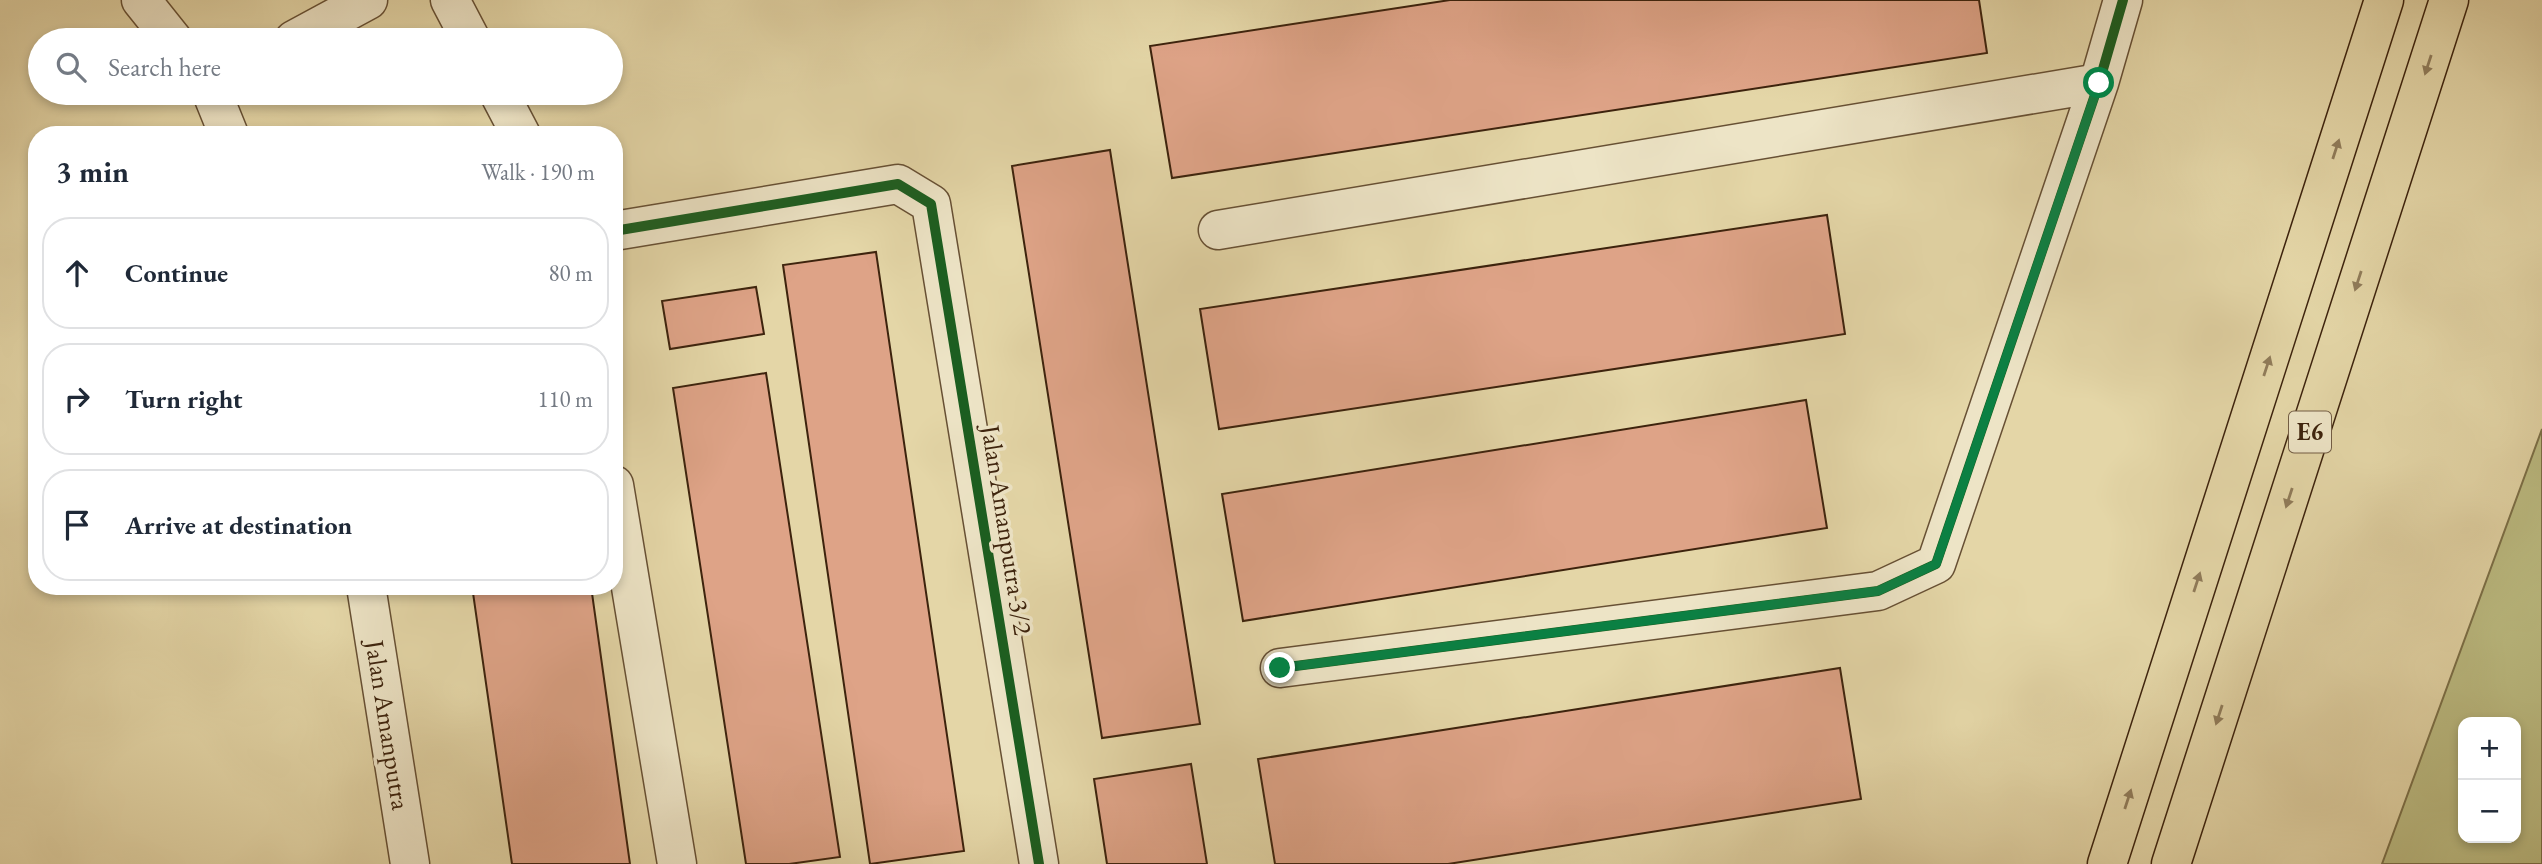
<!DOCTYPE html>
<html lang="en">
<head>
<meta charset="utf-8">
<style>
  body { margin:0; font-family:"EB Garamond",serif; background:#f2f2f3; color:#1f2937 }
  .controls { position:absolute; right:21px; bottom:21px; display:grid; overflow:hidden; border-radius:14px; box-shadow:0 4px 10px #0003 }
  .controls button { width:63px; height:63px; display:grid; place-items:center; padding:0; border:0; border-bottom:2px solid #e0e1e3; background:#fff; color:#1f2937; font:35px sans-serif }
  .stop { position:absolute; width:21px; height:21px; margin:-16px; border:5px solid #0b8043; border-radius:50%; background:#fff }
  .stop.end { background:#0b8043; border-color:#fff; box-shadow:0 2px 7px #0008 }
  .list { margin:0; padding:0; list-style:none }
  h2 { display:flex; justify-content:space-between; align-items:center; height:91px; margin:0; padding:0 28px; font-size:30px }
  h2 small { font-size:23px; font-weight:400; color:#747a83 }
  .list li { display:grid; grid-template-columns:46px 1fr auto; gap:21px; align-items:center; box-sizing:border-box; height:112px; margin:0 14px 14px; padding:0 14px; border:2px solid #e0e1e3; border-radius:28px }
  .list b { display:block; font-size:26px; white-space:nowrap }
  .list em { font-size:23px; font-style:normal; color:#747a83 }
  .icon { flex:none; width:38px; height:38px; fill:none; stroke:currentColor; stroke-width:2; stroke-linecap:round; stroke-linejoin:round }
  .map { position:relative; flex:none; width:2542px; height:864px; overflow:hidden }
  .search { position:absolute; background:#fff; box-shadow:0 4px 10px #0003; left:28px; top:28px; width:595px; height:77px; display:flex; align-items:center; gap:18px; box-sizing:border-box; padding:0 24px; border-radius:38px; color:#747a83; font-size:26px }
  .panel { position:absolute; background:#fff; box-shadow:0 4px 10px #0003; left:28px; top:126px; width:595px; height:469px; border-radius:28px }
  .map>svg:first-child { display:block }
  .green { fill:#bcbc82; stroke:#7c7048; stroke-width:2; fill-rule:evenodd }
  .building { fill:#dea387; stroke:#3d230d; stroke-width:2 }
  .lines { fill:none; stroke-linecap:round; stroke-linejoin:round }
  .minor-casing { stroke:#675034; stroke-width:41 }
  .highway-casing { stroke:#3d230d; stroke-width:41 }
  .minor { stroke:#ede4c6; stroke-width:38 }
  .highway { stroke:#e4d6a7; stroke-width:38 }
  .cycleway-casing { stroke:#ede4c6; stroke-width:15 }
  .cycleway { stroke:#1b5e20; stroke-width:10 }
  .oneway { fill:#907c5a }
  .route { stroke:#0b8043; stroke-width:9 }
  .labels { text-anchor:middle; stroke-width:7; stroke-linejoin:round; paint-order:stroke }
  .shield { fill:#ede4c6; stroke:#725d44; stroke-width:2 }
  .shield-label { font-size:24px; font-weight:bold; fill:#3d230d }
  .street-label { font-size:26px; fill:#3d230d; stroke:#ede4c6 }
</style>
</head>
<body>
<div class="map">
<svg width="2542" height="864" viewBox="0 0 2542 864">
  <rect width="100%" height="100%" fill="#e4d6a7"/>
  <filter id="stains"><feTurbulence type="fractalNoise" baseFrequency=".00286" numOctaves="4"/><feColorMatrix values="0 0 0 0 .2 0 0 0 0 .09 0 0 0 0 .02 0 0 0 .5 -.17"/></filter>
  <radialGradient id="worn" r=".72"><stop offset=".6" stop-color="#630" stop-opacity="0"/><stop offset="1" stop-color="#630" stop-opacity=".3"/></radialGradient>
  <!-- green -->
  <path class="green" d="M2542 429V864H2382ZM2463 722H2516V838H2463Z"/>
  <!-- building -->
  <path class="building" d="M1450 0H1979L1987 53 1172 178 1150 46Z
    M1110 150 1200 724 1102 738 1012 166Z
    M1827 215 1845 334 1219 429 1200 309Z
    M876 252 964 851 870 864 783 265Z
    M756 287 764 334 670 349 662 301Z
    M766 373 840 857 789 864H746L673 388Z
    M1806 400 1827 528 1243 621 1222 494Z
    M472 586H591L630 864H512Z
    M1840 668 1861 799 1448 864H1275L1258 759Z
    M1191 764 1207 864H1107L1094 779Z"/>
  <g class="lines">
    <defs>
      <path id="minor" d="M141 0 173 40
        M450 0 471 40
        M294 40 368 0
        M212 93 229 135
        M499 93 521 135
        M1218 230 2099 83
        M614 231 898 184 931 204 1039 864
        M614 485 677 864
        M366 586 410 864
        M1280 668 1878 591 1936 564 2099 83 2123 0"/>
      <path id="highway" d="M2107 864 2384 0
        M2171 864 2449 0"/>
    </defs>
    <!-- minor casing -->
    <use href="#minor" class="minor-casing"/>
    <!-- highway casing -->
    <use href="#highway" class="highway-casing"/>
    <!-- minor -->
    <use href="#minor" class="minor"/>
    <!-- highway -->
    <use href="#highway" class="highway"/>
    <defs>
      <path id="cycleway" d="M614 231 898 184 931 204 1039 864
        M1280 668 1878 591 1936 564 2099 83 2123 0"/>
    </defs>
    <!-- cycleway casing -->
    <use href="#cycleway" class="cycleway-casing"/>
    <!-- cycleway -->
    <use href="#cycleway" class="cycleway"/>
  </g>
  <!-- one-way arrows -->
  <defs><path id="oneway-solid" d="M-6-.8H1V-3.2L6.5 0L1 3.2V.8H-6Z" transform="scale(1.75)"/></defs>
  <g class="oneway">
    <use href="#oneway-solid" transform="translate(2428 65) rotate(108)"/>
    <use href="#oneway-solid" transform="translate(2336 149) rotate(-72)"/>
    <use href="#oneway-solid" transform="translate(2358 281) rotate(108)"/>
    <use href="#oneway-solid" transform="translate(2267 366) rotate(-72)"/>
    <use href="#oneway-solid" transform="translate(2289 498) rotate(108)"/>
    <use href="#oneway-solid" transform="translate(2197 582) rotate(-72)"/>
    <use href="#oneway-solid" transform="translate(2219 715) rotate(108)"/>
    <use href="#oneway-solid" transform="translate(2128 799) rotate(-72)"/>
  </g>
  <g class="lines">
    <!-- route -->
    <path class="route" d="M1280 668 1878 591 1936 564 2099 83"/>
  </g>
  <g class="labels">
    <!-- shield labels -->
    <rect class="shield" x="2289" y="411.5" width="42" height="41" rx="5"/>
    <g class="shield-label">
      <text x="2310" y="440">E6</text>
    </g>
    <!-- street labels -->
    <g class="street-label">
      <text transform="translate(1007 530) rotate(81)" y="9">Jalan Amanputra 3/2</text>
      <text transform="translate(388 725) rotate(81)" y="9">Jalan Amanputra</text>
    </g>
  </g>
  <rect width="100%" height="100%" filter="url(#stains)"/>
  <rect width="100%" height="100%" fill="url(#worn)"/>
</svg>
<div class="controls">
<button>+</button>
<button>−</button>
</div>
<div class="stop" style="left:2099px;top:83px"></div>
<div class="stop end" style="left:1280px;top:668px"></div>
<div class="search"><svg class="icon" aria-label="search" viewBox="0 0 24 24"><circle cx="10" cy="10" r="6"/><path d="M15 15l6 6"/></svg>Search here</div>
<section class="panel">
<h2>3 min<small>Walk · 190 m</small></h2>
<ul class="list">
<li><svg class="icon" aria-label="ahead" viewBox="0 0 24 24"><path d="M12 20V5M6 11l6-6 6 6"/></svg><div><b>Continue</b></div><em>80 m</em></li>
<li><svg class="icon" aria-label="right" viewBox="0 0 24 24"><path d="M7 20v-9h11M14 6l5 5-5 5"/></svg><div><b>Turn right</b></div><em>110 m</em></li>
<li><svg class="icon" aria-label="arrive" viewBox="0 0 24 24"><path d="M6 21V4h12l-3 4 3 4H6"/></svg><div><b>Arrive at destination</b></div></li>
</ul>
</section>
</div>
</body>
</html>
